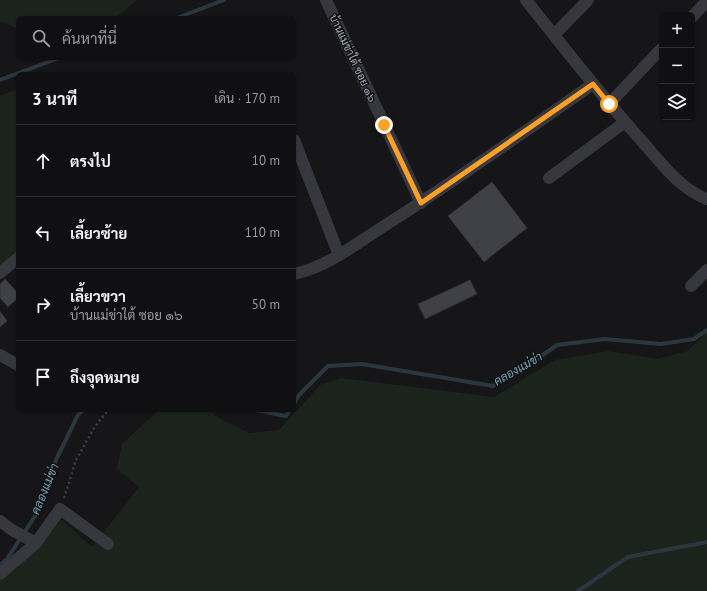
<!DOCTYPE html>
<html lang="th">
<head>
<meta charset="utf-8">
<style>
  body { margin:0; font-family:"PT Sans",Sarabun,sans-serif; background:#19191b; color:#f1f3f6 }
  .controls { position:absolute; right:12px; top:12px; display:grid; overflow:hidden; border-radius:6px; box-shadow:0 1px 3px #0004 }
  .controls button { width:36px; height:36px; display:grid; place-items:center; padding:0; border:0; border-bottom:1px solid #303032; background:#101012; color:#f1f3f6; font:20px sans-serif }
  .stop { position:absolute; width:12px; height:12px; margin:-9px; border:3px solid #ffa027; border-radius:50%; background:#fff }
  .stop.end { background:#ffa027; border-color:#fff; box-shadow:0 1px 4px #0008 }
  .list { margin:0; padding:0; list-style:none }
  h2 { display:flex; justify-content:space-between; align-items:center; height:52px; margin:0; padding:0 16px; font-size:17px }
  h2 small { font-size:13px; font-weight:400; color:#9c9d9f }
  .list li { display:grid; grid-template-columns:26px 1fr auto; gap:12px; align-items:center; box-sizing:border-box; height:72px; padding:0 16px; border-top:1px solid #303032 }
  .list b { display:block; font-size:15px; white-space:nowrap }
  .list p { margin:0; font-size:13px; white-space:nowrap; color:#9c9d9f }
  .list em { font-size:13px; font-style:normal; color:#9c9d9f }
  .icon { flex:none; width:22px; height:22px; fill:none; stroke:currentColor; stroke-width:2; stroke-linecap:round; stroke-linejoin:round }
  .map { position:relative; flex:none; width:707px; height:591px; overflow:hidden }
  .search { position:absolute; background:#101012; box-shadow:0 1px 3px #0004; left:16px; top:16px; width:280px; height:44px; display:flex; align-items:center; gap:10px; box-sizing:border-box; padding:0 14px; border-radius:6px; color:#9c9d9f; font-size:15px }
  .panel { position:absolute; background:#101012; box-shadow:0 1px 3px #0004; left:16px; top:72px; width:280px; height:340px; border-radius:6px }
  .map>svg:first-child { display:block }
  .green { fill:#1b241c }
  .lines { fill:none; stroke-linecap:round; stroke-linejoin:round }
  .stream { stroke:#2b373e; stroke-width:4 }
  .building { fill:#404146; stroke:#303034 }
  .path { stroke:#3c4045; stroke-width:2.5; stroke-dasharray:2 3; stroke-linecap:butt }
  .street { stroke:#36383e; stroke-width:12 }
  .route { stroke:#ffa027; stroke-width:5 }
  .labels { text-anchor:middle; stroke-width:3; stroke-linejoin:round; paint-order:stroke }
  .street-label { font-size:11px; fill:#a7aeba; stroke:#111113 }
  .water-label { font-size:12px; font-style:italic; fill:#7aa1b8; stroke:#111113 }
</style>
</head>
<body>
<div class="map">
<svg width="707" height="591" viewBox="0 0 707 591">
  <rect width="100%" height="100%" fill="#161618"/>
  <!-- green -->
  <path class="green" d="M0 0H137L115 18H18V29L0 21Z
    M18 89V254L0 268V96Z
    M707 332V591H0V580L17 568 56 515 92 547 139 487 117 469 122 444 159 410H208L220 419 249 433 279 430 320 385 341 378 494 397 555 360 608 351 657 359 688 351Z"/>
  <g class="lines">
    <!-- stream -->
    <path class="stream" d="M177 18 224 0
      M0 80 59 58
      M294 404 299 395 328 366 362 364 493 386 521 370 557 345 605 339 661 344 694 339 707 330
      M256 410 286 416 290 410
      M0 565 7 559 35 516 56 460 78 415 83 410
      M578 591 628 557 707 542"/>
  </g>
  <!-- building -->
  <path class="building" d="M492 182 527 228 484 262 448 216Z
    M5 279 18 293V298L8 307 0 298V284Z
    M470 280 477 294 425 319 418 304Z
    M0 311 7 321 0 327Z"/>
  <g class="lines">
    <!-- path -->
    <path class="path" d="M64 498 76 460 94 428 108 410"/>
    <!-- street -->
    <path class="street" d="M326 0 421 203
      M526 0C563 47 600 94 640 139 659 160 679 189 707 199
      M692 17 707 1
      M554 35 588 0
      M609 104 662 48
      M294 140 339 255
      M549 178 625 122
      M0 273 18 258
      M294 274C327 267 356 244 384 226 455 181 524 132 593 84
      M691 286 707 270
      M0 355 18 365
      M0 521 12 530 36 543
      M0 574 36 543 60 509 108 544"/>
  </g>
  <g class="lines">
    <!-- route -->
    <path class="route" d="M384 125 421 203 593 84 609 104"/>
  </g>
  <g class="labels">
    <!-- street labels -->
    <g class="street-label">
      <text transform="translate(353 58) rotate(65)" y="4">บ้านแม่ข่าใต้ ซอย ๑๖</text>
    </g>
    <!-- water labels -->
    <g class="water-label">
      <text transform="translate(518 369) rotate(-30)" y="4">คลองแม่ข่า</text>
      <text transform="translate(45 489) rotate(-68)" y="4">คลองแม่ข่า</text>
    </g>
  </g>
</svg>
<div class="controls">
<button>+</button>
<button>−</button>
<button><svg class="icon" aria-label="layers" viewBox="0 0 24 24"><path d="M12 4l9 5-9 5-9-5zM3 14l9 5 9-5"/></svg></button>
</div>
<div class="stop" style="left:609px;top:104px"></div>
<div class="stop end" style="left:384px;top:125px"></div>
<div class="search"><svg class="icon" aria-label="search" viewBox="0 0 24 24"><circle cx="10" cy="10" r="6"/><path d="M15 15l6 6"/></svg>ค้นหาที่นี่</div>
<section class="panel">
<h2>3 นาที<small>เดิน · 170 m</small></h2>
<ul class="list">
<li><svg class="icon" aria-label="ahead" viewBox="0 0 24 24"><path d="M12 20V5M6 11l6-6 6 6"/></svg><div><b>ตรงไป</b></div><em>10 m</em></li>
<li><svg class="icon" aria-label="left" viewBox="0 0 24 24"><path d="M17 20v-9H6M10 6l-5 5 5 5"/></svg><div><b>เลี้ยวซ้าย</b></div><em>110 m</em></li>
<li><svg class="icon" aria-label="right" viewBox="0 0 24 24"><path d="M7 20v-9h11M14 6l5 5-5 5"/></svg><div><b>เลี้ยวขวา</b><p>บ้านแม่ข่าใต้ ซอย ๑๖</p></div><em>50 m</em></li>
<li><svg class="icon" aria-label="arrive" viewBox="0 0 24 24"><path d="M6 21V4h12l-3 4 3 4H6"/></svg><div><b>ถึงจุดหมาย</b></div></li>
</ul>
</section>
</div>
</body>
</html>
